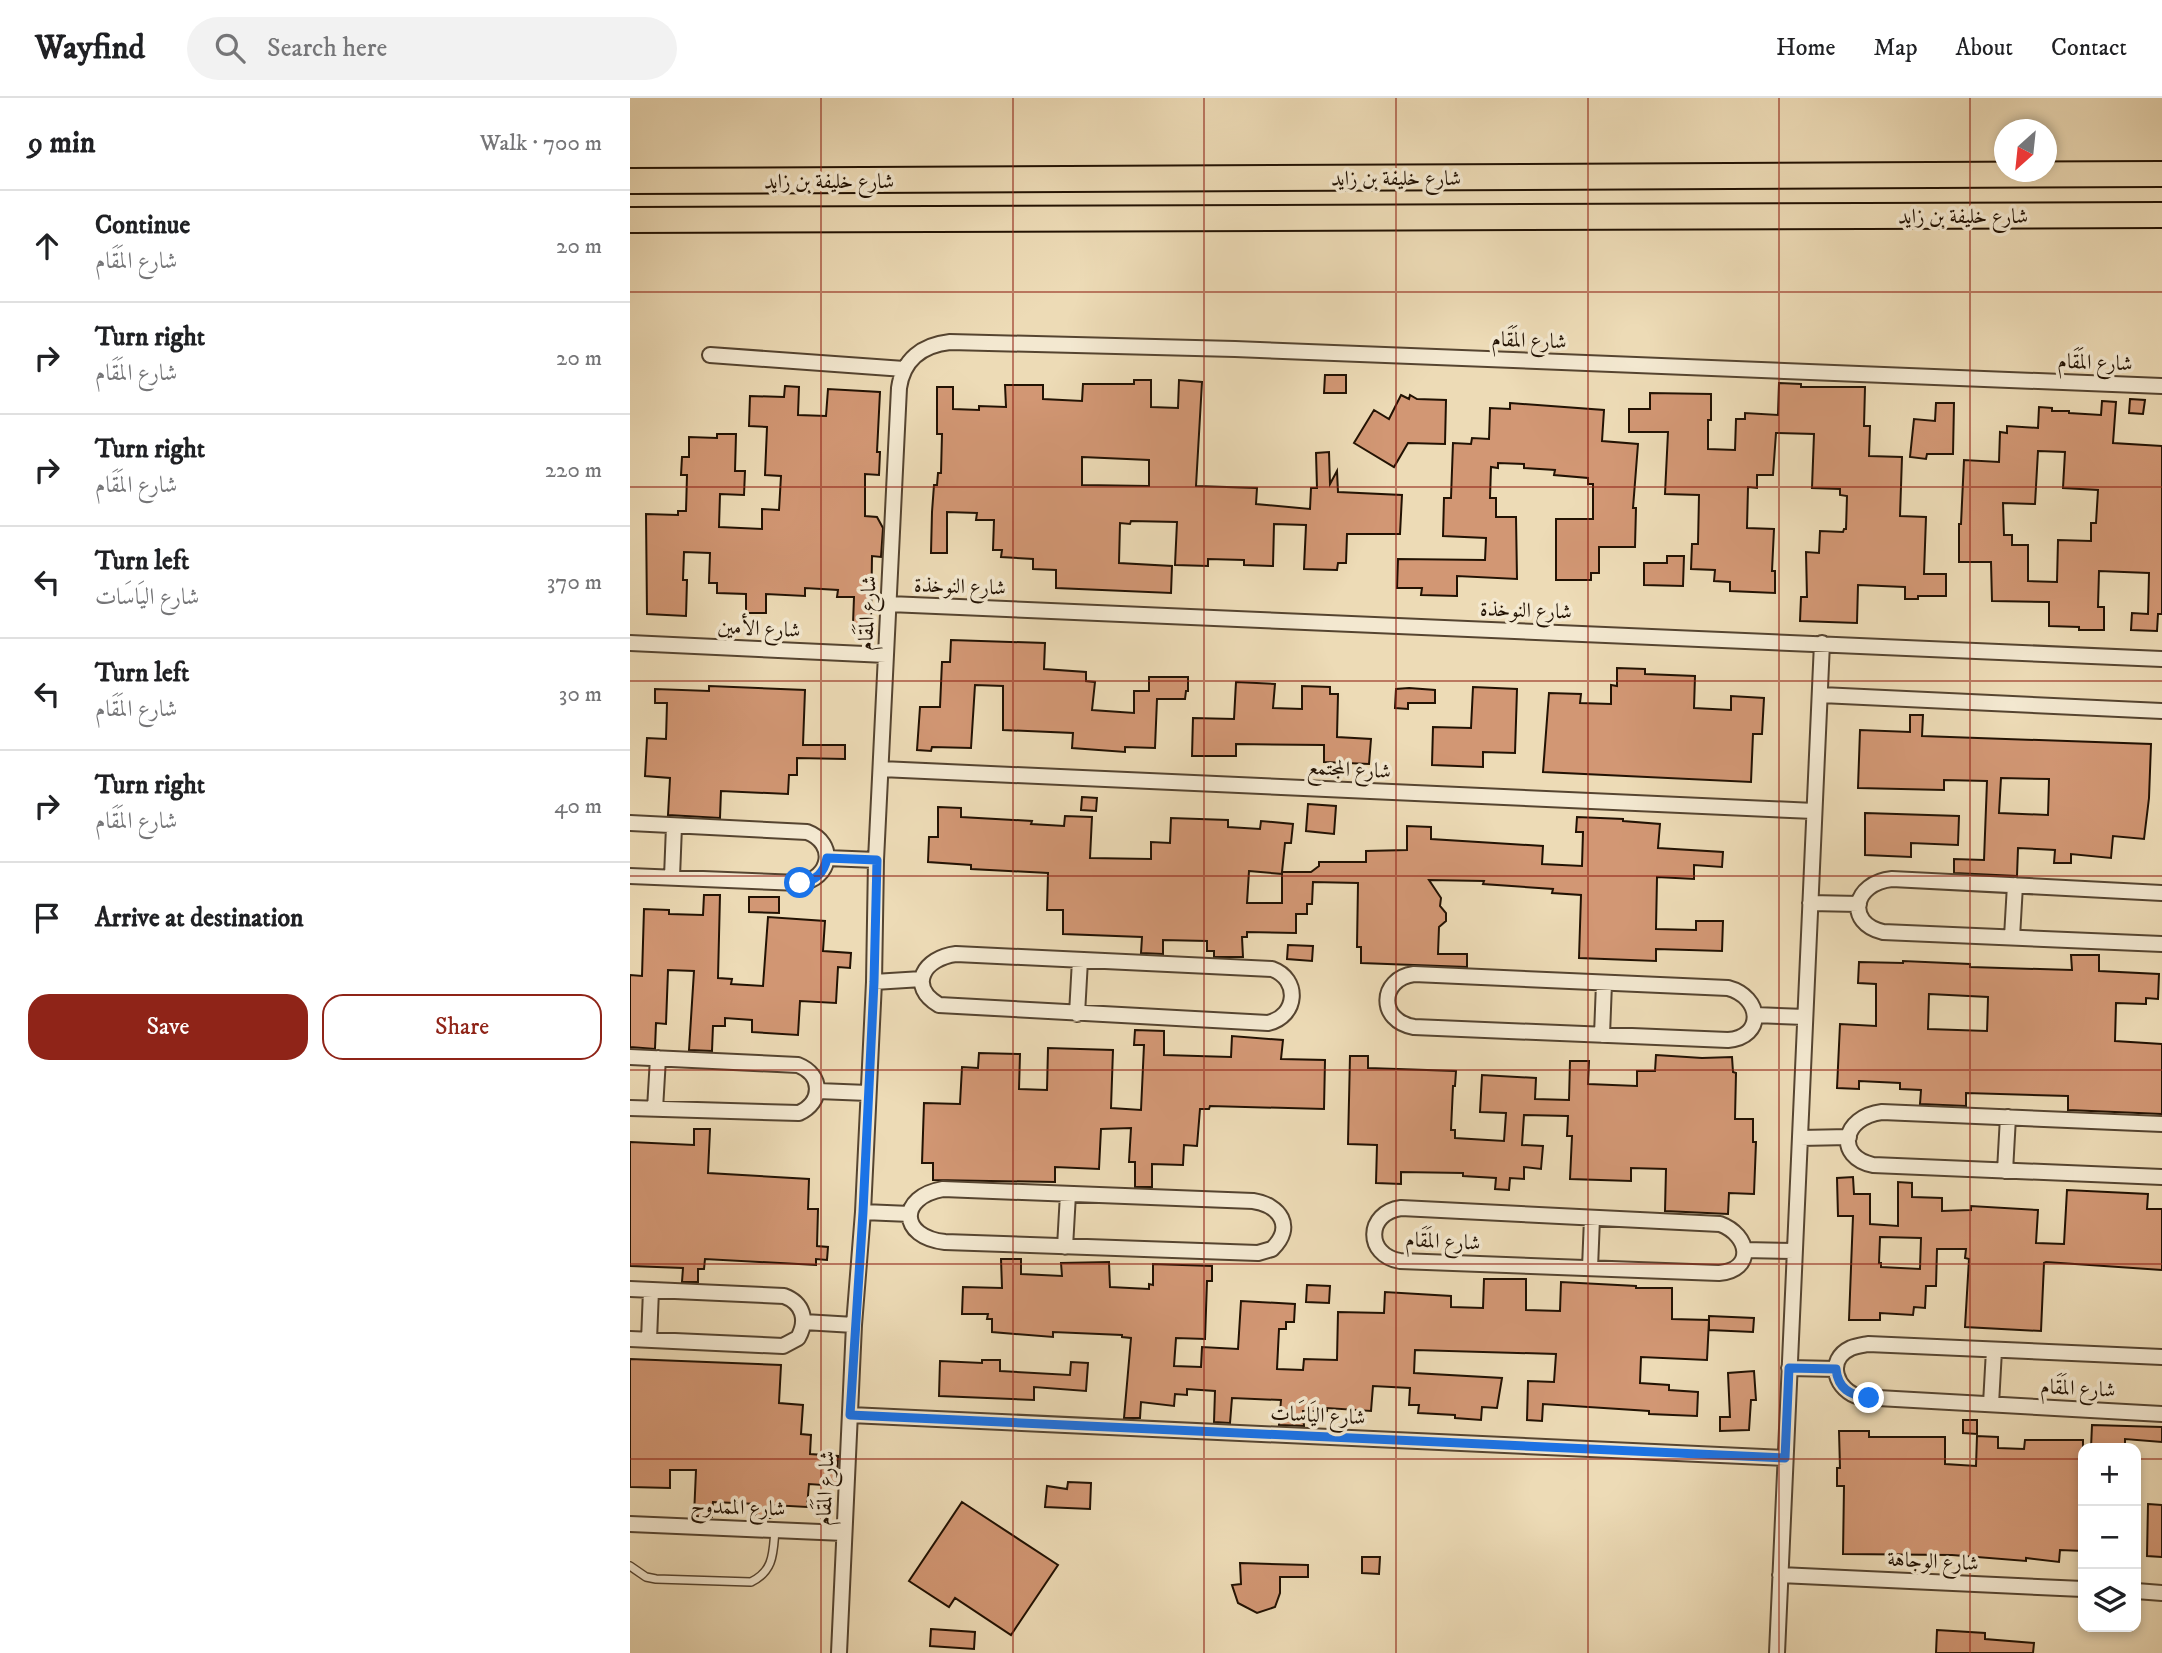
<!DOCTYPE html>
<html lang="en">
<head>
<meta charset="utf-8">
<style>
  body { margin:0; font-family:"IM FELL DW Pica",Amiri,serif; background:#f2f2f2; color:#202124 }
  .controls { position:absolute; right:21px; bottom:21px; display:grid; overflow:hidden; border-radius:14px; box-shadow:0 4px 10px #0003 }
  .controls button { width:63px; height:63px; display:grid; place-items:center; padding:0; border:0; border-bottom:2px solid #e0e0e0; background:#fff; color:#202124; font:35px sans-serif }
  .compass { position:absolute; left:1364px; top:21px; width:63px; height:63px; border-radius:50%; background:#fff; box-shadow:0 4px 10px #0003; rotate:207deg }
  .stop { position:absolute; width:21px; height:21px; margin:-16px; border:5px solid #1a73e8; border-radius:50%; background:#fff }
  .stop.end { background:#1a73e8; border-color:#fff; box-shadow:0 2px 7px #0008 }
  .list { margin:0; padding:0; list-style:none }
  h2 { display:flex; justify-content:space-between; align-items:center; height:91px; margin:0; padding:0 28px; font-size:30px }
  h2 small { font-size:23px; font-weight:400; color:#757577 }
  .list li { display:grid; grid-template-columns:46px 1fr auto; gap:21px; align-items:center; box-sizing:border-box; height:112px; padding:0 28px; border-top:2px solid #e0e0e0 }
  .list b { display:block; font-size:26px; white-space:nowrap }
  .list p { margin:0; font-size:23px; white-space:nowrap; color:#757577 }
  .list em { font-size:23px; font-style:normal; color:#757577 }
  .actions { display:flex; gap:14px; padding:21px 28px }
  .actions a { flex:1; padding:16px 0; border:2px solid #8f2418; border-radius:21px; text-align:center; font-size:24px; color:#8f2418 }
  .actions .main { background:#8f2418; color:#fff }
  .icon { flex:none; width:38px; height:38px; fill:none; stroke:currentColor; stroke-width:2; stroke-linecap:round; stroke-linejoin:round }
  .map { position:relative; flex:none; width:1532px; height:1555px; overflow:hidden }
  header { display:flex; align-items:center; gap:42px; box-sizing:border-box; height:98px; padding:0 35px; background:#fff; border-bottom:2px solid #e0e0e0 }
  header strong { font-size:33px }
  nav { display:flex; gap:38px; margin-inline-start:auto; font-size:24px }
  .search { width:490px; height:63px; background:#f2f2f2; display:flex; align-items:center; gap:18px; box-sizing:border-box; padding:0 24px; border-radius:38px; color:#757577; font-size:26px }
  main { display:flex }
  aside { flex:1; background:#fff }
  .map>svg:first-child { display:block }
  .building { fill:#d29774; stroke:#221203; stroke-width:2; fill-rule:evenodd }
  .lines { fill:none; stroke-linecap:round; stroke-linejoin:round }
  .service-casing { stroke:#554430; stroke-width:10 }
  .minor-casing { stroke:#554430; stroke-width:18 }
  .trunk-casing { stroke:#221203; stroke-width:28 }
  .service { stroke:#f3e8d0; stroke-width:7 }
  .minor { stroke:#f3e8d0; stroke-width:14 }
  .trunk { stroke:#eddbb6; stroke-width:24 }
  .route { stroke:#1a73e8; stroke-width:9 }
  .grid { fill:none; stroke:#8f2418; stroke-width:2; stroke-opacity:0.55 }
  .labels { text-anchor:middle; stroke-width:7; stroke-linejoin:round; paint-order:stroke }
  .street-label { font-size:21px; fill:#221203; stroke:#f3e8d0 }
</style>
</head>
<body>
<header>
<strong>Wayfind</strong>
<div class="search"><svg class="icon" aria-label="search" viewBox="0 0 24 24"><circle cx="10" cy="10" r="6"/><path d="M15 15l6 6"/></svg>Search here</div>
<nav><a>Home</a><a>Map</a><a>About</a><a>Contact</a></nav>
</header>
<main>
<aside>
<h2>9 min<small>Walk · 700 m</small></h2>
<ul class="list">
<li><svg class="icon" aria-label="ahead" viewBox="0 0 24 24"><path d="M12 20V5M6 11l6-6 6 6"/></svg><div><b>Continue</b><p>شارع المَقَام</p></div><em>20 m</em></li>
<li><svg class="icon" aria-label="right" viewBox="0 0 24 24"><path d="M7 20v-9h11M14 6l5 5-5 5"/></svg><div><b>Turn right</b><p>شارع المَقَام</p></div><em>20 m</em></li>
<li><svg class="icon" aria-label="right" viewBox="0 0 24 24"><path d="M7 20v-9h11M14 6l5 5-5 5"/></svg><div><b>Turn right</b><p>شارع المَقَام</p></div><em>220 m</em></li>
<li><svg class="icon" aria-label="left" viewBox="0 0 24 24"><path d="M17 20v-9H6M10 6l-5 5 5 5"/></svg><div><b>Turn left</b><p>شارع اليَاسَات</p></div><em>370 m</em></li>
<li><svg class="icon" aria-label="left" viewBox="0 0 24 24"><path d="M17 20v-9H6M10 6l-5 5 5 5"/></svg><div><b>Turn left</b><p>شارع المَقَام</p></div><em>30 m</em></li>
<li><svg class="icon" aria-label="right" viewBox="0 0 24 24"><path d="M7 20v-9h11M14 6l5 5-5 5"/></svg><div><b>Turn right</b><p>شارع المَقَام</p></div><em>40 m</em></li>
<li><svg class="icon" aria-label="arrive" viewBox="0 0 24 24"><path d="M6 21V4h12l-3 4 3 4H6"/></svg><div><b>Arrive at destination</b></div></li>
</ul>
<div class="actions"><a class="main">Save</a><a>Share</a></div>
</aside>
<div class="map">
<svg width="1532" height="1555" viewBox="0 0 1532 1555">
  <rect width="100%" height="100%" fill="#eddbb6"/>
  <filter id="stains"><feTurbulence type="fractalNoise" baseFrequency=".00286" numOctaves="4"/><feColorMatrix values="0 0 0 0 .2 0 0 0 0 .09 0 0 0 0 .02 0 0 0 .5 -.17"/></filter>
  <radialGradient id="worn" r=".72"><stop offset=".6" stop-color="#630" stop-opacity="0"/><stop offset="1" stop-color="#630" stop-opacity=".3"/></radialGradient>
  <!-- building -->
  <path class="building" d="M695 277H716V295H694Z
    M504 282H521V309L548 310 549 282 572 284 566 388 627 390 626 406 680 411 681 390H687L686 355 699 354 700 386 707 373 708 394 772 397 770 436H717L716 465H708L707 472 674 471 676 427 644 426 643 468 614 467V462L578 461V468L545 467 547 424 501 423 500 426 490 425 489 465 542 468 541 495 426 490V472L403 471V461L371 459 372 452H363L364 422H346L347 415 317 414V455H301L302 414 304 387H307L308 375H311L312 336H307V289H323V311L349 312V308L376 309 375 287H413V301L452 303 453 286H504ZM452 359 519 362V388L452 387Z
    M1149 285 1171 286V289H1235L1234 328H1240L1239 358 1272 359 1270 418 1296 419 1294 476H1316V498H1288V501H1275V489L1228 487 1227 525 1170 523 1171 499H1177L1176 454 1189 455 1190 433 1213 434 1214 431H1216L1217 398 1210 397V391L1182 390 1184 336 1146 335 1143 377H1127V390L1118 389 1117 430 1144 431 1142 473H1145V495L1100 493V484L1084 483 1085 472 1061 471 1062 446H1068L1069 397 1035 396 1038 334H999V311H1020V295L1081 296V322H1078V351L1105 352 1106 321H1115V315L1148 317Z
    M155 288 169 289 168 317 196 318 198 291 250 294 247 354H250L249 377 235 376V418L247 419 253 430 251 459 242 458 241 527 223 526 224 499H207L208 492 175 490V498L136 496V515H116V496L87 495V485H79L80 455 54 454 53 482H57L56 518 17 516 16 416 48 417V413H56L57 377H51L52 359H59V339L87 340V336H106L105 373H115L114 397 90 396 89 429 132 431V411L149 412 151 378 135 377 137 329 119 328 120 298 154 299Z
    M771 297 779 301 780 297 787 301 816 302 815 346 778 345 764 369 724 345 744 312 759 321Z
    M1500 301 1515 302 1513 316 1499 315Z
    M1472 303 1486 304 1483 345 1532 348V516H1528L1527 533 1501 532 1502 515 1518 516 1519 475 1469 473 1468 509H1474V532H1449V529L1419 528V504L1362 503 1361 464H1329V426H1331L1334 362 1369 364 1370 334 1377 335V328L1408 330 1409 309 1422 310V313H1439V315L1471 317ZM1408 353 1435 354 1433 390 1468 392 1466 425H1461V443L1428 442 1427 484 1398 483V447H1382V437H1374L1373 405 1405 406Z
    M880 305 974 312 972 343 1008 346 1003 410H1006L1005 449H969V475H961V482H926V421H963V386H958V380L924 377 925 372 894 370V366L868 365V370L861 369 860 400H866V419H886L887 481 827 478V498L791 497 792 490H767L768 461 855 462 856 440 813 438 814 400H821L823 345 841 346 842 340 859 341 860 310 880 311Z
    M1306 305H1324L1323 356H1297L1296 361 1280 359 1284 321 1305 323Z
    M1037 458H1054L1053 488 1014 487V465H1037Z
    M321 542 415 545 414 571 456 574V583L465 584 462 612 504 615V593H519V579H558V593H556L555 601H527L525 650 495 649V654L442 650 443 635 373 632V588L345 587 341 650 302 649 301 653 287 652 290 609H310L312 564H320Z
    M987 570 1015 571V576L1065 578 1064 610 1101 612V598L1134 600 1132 636H1123L1121 684 913 674 919 595 951 596 950 605 981 606V587L987 588Z
    M606 584 645 586 643 610 672 611V588L700 589V596H708L707 639 741 641 739 666 694 664V647L606 646V658H562L563 620 604 621Z
    M79 588 175 592 173 647H215V661L167 660V677H159L158 696 91 693 90 720 38 717 40 680 15 678 17 640 36 641 37 605H25V591L79 593Z
    M843 589 887 591 885 655 853 654V669L802 667 803 629 841 630Z
    M779 590 805 592V605H778V611L765 610 766 591Z
    M1280 617H1293L1292 638 1521 646 1519 700 1514 741 1483 738 1481 760 1441 756V765H1424L1425 752 1388 750 1387 778 1324 775V761L1354 762 1357 683 1314 682V692L1228 690 1230 632 1280 634ZM1371 680 1419 681 1418 717 1369 715Z
    M452 699 467 700 466 713 451 712Z
    M678 706 706 708 704 736 676 733Z
    M308 709 331 710V719L402 723 401 726 434 728 435 718 462 719 460 760 521 761V744L540 745 541 720 598 722V729L630 731 631 723 663 726 661 745H655L652 774H681L689 768V764H736V753L777 752V728L801 729V741L913 748 912 766 952 768 953 734H946L947 719 993 721V723L1030 726 1028 750 1093 754 1092 769 1064 767V781L1027 779 1026 831 1066 832V823H1093L1092 853 1026 851V863L949 860 951 797 922 795 923 791 853 786 854 783 799 782 811 800 810 808 816 815V823L809 829 808 856H837V869L731 865V849H727L728 785 683 784 682 806H677V816H666V835L617 834V839H612L613 859H584V853H577V843L533 842V856L511 855 512 839 433 836V812H417L418 775 341 771V767L298 764 299 739H308ZM619 773 652 776V805H617Z
    M1235 715 1329 718 1328 747 1281 745V759L1235 757Z
    M74 797H90L88 880 102 881 101 886 133 888 138 819 195 823 193 853 221 855 220 870 208 869 206 905 170 903 168 937 122 934V922L95 920V928H83L82 953 59 952 64 873 38 872 36 926 26 925 25 951 0 949V877L12 878 14 811 39 812V816L73 817Z
    M119 799H149V815L119 814Z
    M658 847 683 848 682 863 657 861Z
    M1441 857H1469V873L1529 876 1528 901 1516 900V906L1486 905 1485 943 1532 946V1016L1438 1012V998L1336 995V1008L1290 1006 1291 992 1270 991V985L1229 983V991L1207 990 1210 926 1246 928V886L1228 885 1229 864 1273 865V863L1340 866V869L1442 872ZM1299 896 1358 899 1357 933 1298 931Z
    M505 932 534 933V957L601 959 602 938 653 942 651 961 695 962 694 1011 580 1008 579 1011H570L567 1048 554 1047 553 1067 522 1066V1089H505V1064H499L501 1030 471 1031 469 1071 425 1069V1084L303 1082V1065H292L294 1005 330 1006 332 969 348 970 349 955 390 956 389 991 417 992 418 950 483 952 481 1010 511 1012 514 947H504Z
    M1026 957 1072 960 1102 959 1103 974 1106 975 1105 1021H1123V1044H1126L1124 1096 1099 1095 1098 1116 1035 1113 1036 1071 1001 1070V1083L940 1081 942 1038H937L938 1018 894 1017 892 1047 913 1048 911 1071 894 1069V1081L880 1080 879 1092 865 1091 866 1080 833 1078V1075L771 1074V1086L746 1085 747 1047 718 1046 720 958H738V970L826 973 825 988H823L821 1032H825V1040L874 1043 876 1015 850 1014 852 977 906 980 905 1001 939 1002 940 963H959L958 986 1007 988V973H1025Z
    M64 1031H80L78 1075 179 1081 178 1111H188L187 1148 198 1149 197 1162 186 1161V1167L75 1161 74 1171H68V1184H52L53 1170 0 1168V1044L64 1047Z
    M1223 1079 1224 1096H1240V1126L1268 1128V1084L1282 1085V1099L1312 1100V1113L1341 1112V1108L1408 1112 1406 1145 1434 1146 1437 1092 1518 1096 1517 1111H1532V1172L1416 1164 1414 1165 1411 1233 1335 1229 1339 1161 1335 1160 1336 1151H1307L1306 1188H1296L1295 1210 1284 1209 1283 1217 1250 1215V1222H1219L1223 1118H1208L1207 1080ZM1250 1139 1291 1140 1290 1171 1251 1169V1165H1249Z
    M371 1161H391V1176L432 1178 431 1165 479 1164 480 1189 519 1191V1186L523 1187V1166L582 1168V1183H577L575 1241 546 1240 544 1268 571 1269 572 1249 608 1251 611 1203 665 1206 664 1224H656V1231H649L647 1271 673 1272 674 1261 707 1262 708 1214 754 1215 755 1194 821 1198V1209L853 1210 854 1181H896V1212L930 1213 931 1184 1006 1188V1190H1042V1221L1079 1222 1077 1262 1011 1259 1010 1285 1039 1287V1292L1068 1294 1067 1318 1019 1316V1313L913 1306 912 1323 897 1322 898 1283 924 1284 926 1256 785 1252 784 1275 872 1280 867 1310 852 1309 851 1322 825 1320V1317L788 1315 789 1307H779L780 1290 743 1288 741 1313 697 1310V1313H673L674 1328 649 1327 651 1302 602 1300 600 1325 584 1324 585 1293 557 1291V1297L545 1296 544 1308 511 1304 510 1320H494L501 1240 492 1239V1237L423 1234V1239L362 1234V1221H357L358 1216H332L333 1189 372 1190Z
    M677 1187 700 1188 699 1205 676 1204Z
    M1079 1218 1124 1220 1123 1234 1079 1232Z
    M0 1261 151 1267 149 1305 173 1307 171 1336 181 1337 180 1356 208 1358 207 1388 179 1386 177 1409 142 1407V1420H126L127 1406 83 1404 82 1419 64 1418 66 1372H40V1390L0 1389Z
    M352 1262H370V1273L440 1277 441 1264 458 1265 456 1293 404 1289V1302L309 1298 310 1263 352 1265Z
    M1124 1273 1126 1302H1121L1119 1332 1090 1333V1319H1100L1098 1275Z
    M1333 1322H1347V1336L1333 1335Z
    M1462 1327 1532 1329V1344L1495 1341V1350H1461Z
    M1209 1333H1239V1339H1315V1366L1346 1368 1347 1338 1368 1339V1350L1394 1351 1395 1342H1453V1453L1430 1452 1429 1464 1396 1460V1463L1322 1457 1213 1456 1214 1388H1207V1370H1210Z
    M438 1384 461 1385 460 1411 415 1409 417 1388 437 1391Z
    M332 1404 428 1467 381 1537 325 1500 319 1509 279 1483Z
    M1518 1406 1532 1407V1459L1517 1458Z
    M732 1459H750L749 1476 732 1475Z
    M610 1465 678 1467V1479H650V1495L645 1509 627 1515 608 1505 602 1487 611 1486Z
    M301 1531 345 1534 344 1551 300 1548Z
    M1307 1532 1355 1535V1541L1404 1545 1403 1555H1306Z"/>
  <g class="lines">
    <defs>
      <path id="service" d="M0 1468 16 1479 26 1481 121 1484C144 1473 143 1455 145 1432"/>
      <path id="minor" d="M80 257 274 271
        M259 506 1532 561
        M0 545 256 557
        M1191 597 1532 613
        M251 671 1184 713
        M0 725 177 734C207 745 201 781 170 785L0 778
        M197 760 246 762
        M42 779 44 728
        M1532 795 1262 781C1223 785 1215 825 1253 834L1532 846
        M1180 805 1229 806
        M1382 839 1385 787
        M326 856 642 871C670 881 668 918 638 925L309 907C277 888 294 860 326 856Z
        M784 876 1098 890C1132 899 1135 939 1098 942L784 929C748 923 749 881 784 876Z
        M244 884 292 881
        M447 916 450 862
        M1125 917 1175 919
        M972 937 974 885
        M0 959 168 967C193 977 193 1004 169 1015L0 1010
        M188 993 238 995
        M25 1011 28 960
        M1532 1026 1252 1014C1212 1019 1205 1059 1243 1067L1532 1079
        M1170 1040 1219 1039
        M1375 1073 1378 1019
        M313 1091 623 1103C650 1107 665 1129 642 1151L628 1155 315 1144C269 1139 268 1099 313 1091Z
        M771 1110 1090 1126C1120 1137 1125 1172 1089 1175L770 1163C735 1157 736 1115 771 1110Z
        M233 1114 280 1116
        M435 1149 438 1096
        M1114 1152 1164 1153
        M960 1170 962 1120
        M0 1191 154 1198C173 1205 178 1222 168 1240L153 1248 0 1241
        M174 1224 224 1227
        M19 1242 21 1192
        M1532 1259 1238 1246C1233 1247 1226 1248 1221 1250 1195 1262 1206 1293 1230 1299L1532 1316
        M1159 1270 1206 1271
        M1361 1306 1364 1252
        M220 1317 1155 1360
        M0 1426 214 1435
        M1150 1477 1453 1491
        M1506 1493 1532 1495
        M209 1555 224 1227 233 1114 244 884 246 762 269 290C273 262 292 247 320 244L605 251 1532 288
        M1147 1555 1192 545"/>
      <path id="trunk" d="M0 83 1532 76
        M0 122 1532 117"/>
    </defs>
    <!-- service casing -->
    <use href="#service" class="service-casing"/>
    <!-- minor casing -->
    <use href="#minor" class="minor-casing"/>
    <!-- trunk casing -->
    <use href="#trunk" class="trunk-casing"/>
    <!-- service -->
    <use href="#service" class="service"/>
    <!-- minor -->
    <use href="#minor" class="minor"/>
    <!-- trunk -->
    <use href="#trunk" class="trunk"/>
  </g>
  <g class="lines">
    <!-- route -->
    <path class="route" d="M170 785C186 783 194 775 197 760L247 762 244 884 233 1114 220 1317 1155 1360 1159 1270 1206 1271C1208 1291 1220 1297 1239 1300"/>
  </g>
  <!-- grid -->
  <path class="grid" d="M191 0V1555M383 0V1555M574 0V1555M766 0V1555M958 0V1555M1149 0V1555M1340 0V1555M0 194H1532M0 389H1532M0 583H1532M0 778H1532M0 972H1532M0 1166H1532M0 1361H1453M1506 1361H1532"/>
  <g class="labels">
    <!-- street labels -->
    <g class="street-label">
      <text x="766" y="87">شارع خليفة بن زايد</text>
      <text x="199" y="90">شارع خليفة بن زايد</text>
      <text x="1333" y="125">شارع خليفة بن زايد</text>
      <text transform="translate(899 242) rotate(2)" y="7">شارع المَقَام</text>
      <text transform="translate(1465 264) rotate(2)" y="7">شارع المَقَام</text>
      <text transform="translate(330 488) rotate(2)" y="7">شارع النوخذة</text>
      <text transform="translate(896 512) rotate(2)" y="7">شارع النوخذة</text>
      <text transform="translate(237 515) rotate(-87)" y="7">شارع المَقَام</text>
      <text transform="translate(129 530) rotate(3)" y="7">شارع الأمين</text>
      <text transform="translate(719 671) rotate(3)" y="7">شارع المجتمع</text>
      <text transform="translate(813 1143) rotate(3)" y="7">شارع المَقَام</text>
      <text transform="translate(1448 1290) rotate(3)" y="7">شارع المَقَام</text>
      <text transform="translate(688 1317) rotate(3)" y="7">شارع اليَاسَات</text>
      <text transform="translate(195 1390) rotate(-87)" y="7">شارع المَقَام</text>
      <text transform="translate(108 1409) rotate(2)" y="7">شارع الممدوح</text>
      <text transform="translate(1303 1463) rotate(3)" y="7">شارع الوجاهة</text>
    </g>
  </g>
  <rect width="100%" height="100%" filter="url(#stains)"/>
  <rect width="100%" height="100%" fill="url(#worn)"/>
</svg>
<div class="controls">
<button>+</button>
<button>−</button>
<button><svg class="icon" aria-label="layers" viewBox="0 0 24 24"><path d="M12 4l9 5-9 5-9-5zM3 14l9 5 9-5"/></svg></button>
</div>
<svg class="compass" viewBox="-18 -18 36 36"><path d="M0-13l5 13h-10z" fill="#e53935"/><path d="M0 13l5-13h-10z" fill="#757577"/></svg>
<div class="stop" style="left:170px;top:785px"></div>
<div class="stop end" style="left:1239px;top:1300px"></div>
</div>
</main>
</body>
</html>
